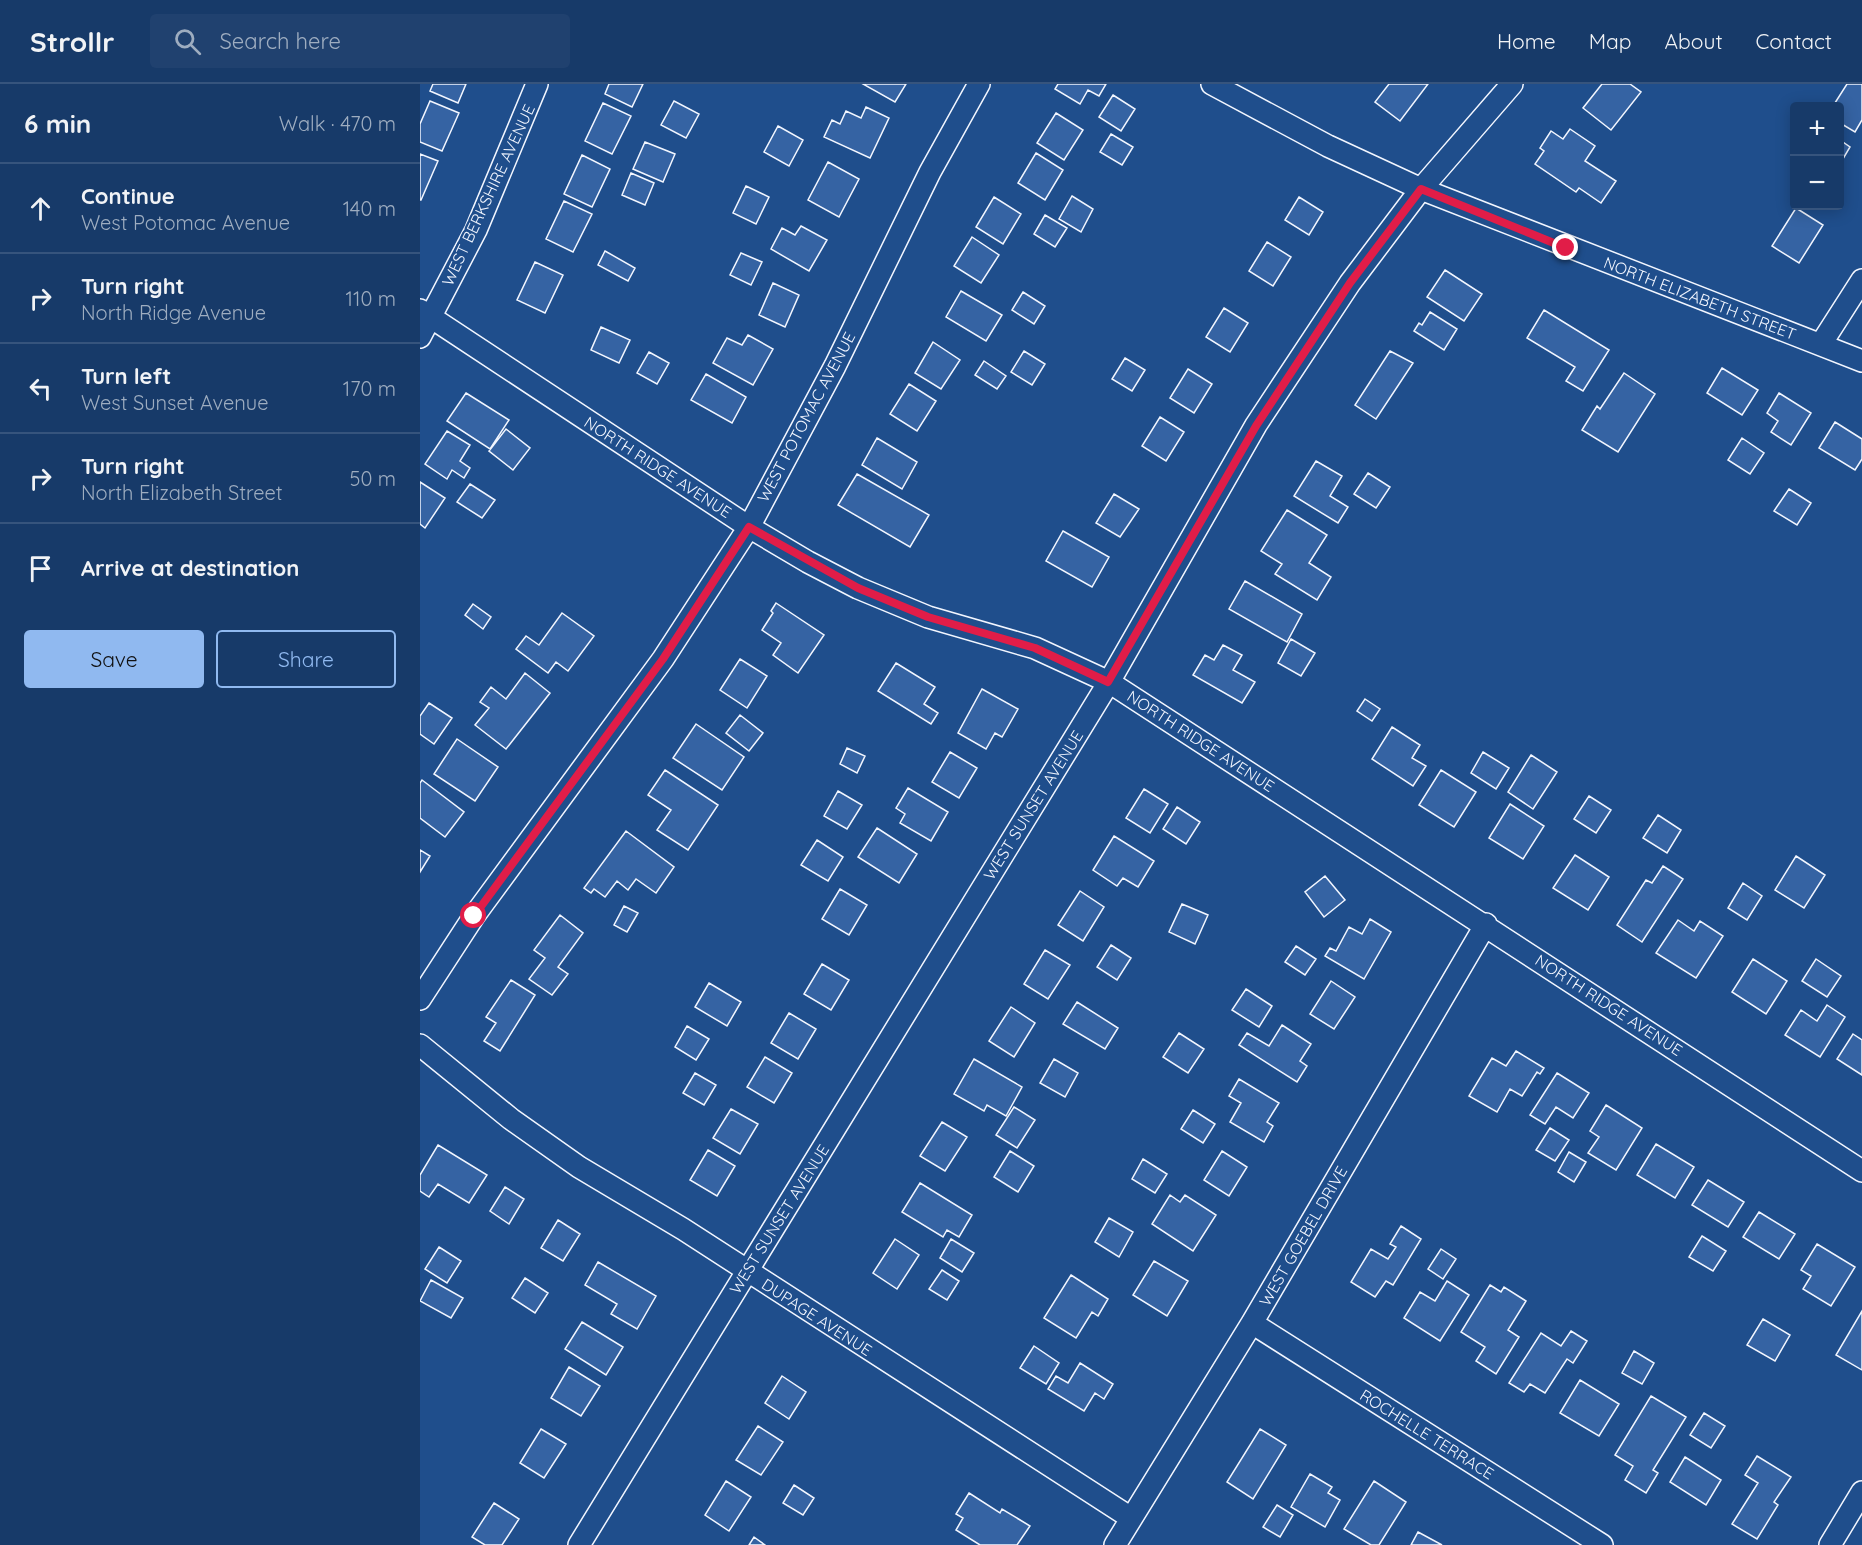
<!DOCTYPE html>
<html lang="en">
<head>
<meta charset="utf-8">
<style>
  body { margin:0; font-family:Quicksand,sans-serif; background:#20416f; color:#f1f3f6 }
  .controls { position:absolute; right:18px; top:18px; display:grid; overflow:hidden; border-radius:6px; box-shadow:0 3px 15px #0003 }
  .controls button { width:54px; height:54px; display:grid; place-items:center; padding:0; border:0; border-bottom:2px solid #36547d; background:#173a69; color:#f1f3f6; font:30px sans-serif }
  .stop { position:absolute; width:18px; height:18px; margin:-14px; border:4px solid #e11d48; border-radius:50%; background:#fff }
  .stop.end { background:#e11d48; border-color:#fff; box-shadow:0 2px 6px #0008 }
  .list { margin:0; padding:0; list-style:none }
  h2 { display:flex; justify-content:space-between; align-items:center; height:78px; margin:0; padding:0 24px; font-size:26px }
  h2 small { font-size:20px; font-weight:400; color:#9eadc0 }
  .list li { display:grid; grid-template-columns:39px 1fr auto; gap:18px; align-items:center; box-sizing:border-box; height:90px; padding:0 24px; border-top:2px solid #36547d }
  .list b { display:block; font-size:22px; white-space:nowrap }
  .list p { margin:0; font-size:20px; white-space:nowrap; color:#9eadc0 }
  .list em { font-size:20px; font-style:normal; color:#9eadc0 }
  .actions { display:flex; gap:12px; padding:18px 24px }
  .actions a { flex:1; padding:14px 0; border:2px solid #90b9f0; border-radius:6px; text-align:center; font-size:21px; color:#90b9f0 }
  .actions .main { background:#90b9f0; color:#111 }
  .icon { flex:none; width:33px; height:33px; fill:none; stroke:currentColor; stroke-width:2; stroke-linecap:round; stroke-linejoin:round }
  .map { position:relative; flex:none; width:1442px; height:1461px; overflow:hidden }
  header { display:flex; align-items:center; gap:36px; box-sizing:border-box; height:84px; padding:0 30px; background:#173a69; border-bottom:2px solid #36547d }
  header strong { font-size:28px }
  nav { display:flex; gap:33px; margin-inline-start:auto; font-size:21px }
  .search { width:420px; height:54px; background:#20416f; display:flex; align-items:center; gap:15px; box-sizing:border-box; padding:0 21px; border-radius:6px; color:#9eadc0; font-size:22px }
  main { display:flex }
  aside { flex:1; background:#173a69 }
  .map>svg:first-child { display:block }
  .building { fill:#3563a3; stroke:#f2f6ff; stroke-width:1.5 }
  .lines { fill:none; stroke-linecap:round; stroke-linejoin:round }
  .minor-casing { stroke:#f2f6ff; stroke-width:24 }
  .minor { stroke:#1f4e8c; stroke-width:21 }
  .route { stroke:#e11d48; stroke-width:8 }
  .labels { text-anchor:middle; stroke-width:4.5; stroke-linejoin:round; paint-order:stroke }
  .street-label { font-size:16px; fill:#f2f6ff; stroke:#1f4e8c }
</style>
</head>
<body>
<header>
<strong>Strollr</strong>
<div class="search"><svg class="icon" aria-label="search" viewBox="0 0 24 24"><circle cx="10" cy="10" r="6"/><path d="M15 15l6 6"/></svg>Search here</div>
<nav><a>Home</a><a>Map</a><a>About</a><a>Contact</a></nav>
</header>
<main>
<aside>
<h2>6 min<small>Walk · 470 m</small></h2>
<ul class="list">
<li><svg class="icon" aria-label="ahead" viewBox="0 0 24 24"><path d="M12 20V5M6 11l6-6 6 6"/></svg><div><b>Continue</b><p>West Potomac Avenue</p></div><em>140 m</em></li>
<li><svg class="icon" aria-label="right" viewBox="0 0 24 24"><path d="M7 20v-9h11M14 6l5 5-5 5"/></svg><div><b>Turn right</b><p>North Ridge Avenue</p></div><em>110 m</em></li>
<li><svg class="icon" aria-label="left" viewBox="0 0 24 24"><path d="M17 20v-9H6M10 6l-5 5 5 5"/></svg><div><b>Turn left</b><p>West Sunset Avenue</p></div><em>170 m</em></li>
<li><svg class="icon" aria-label="right" viewBox="0 0 24 24"><path d="M7 20v-9h11M14 6l5 5-5 5"/></svg><div><b>Turn right</b><p>North Elizabeth Street</p></div><em>50 m</em></li>
<li><svg class="icon" aria-label="arrive" viewBox="0 0 24 24"><path d="M6 21V4h12l-3 4 3 4H6"/></svg><div><b>Arrive at destination</b></div></li>
</ul>
<div class="actions"><a class="main">Save</a><a>Share</a></div>
</aside>
<div class="map">
<svg width="1442" height="1461" viewBox="0 0 1442 1461">
  <rect width="100%" height="100%" fill="#1f4e8c"/>
  <!-- building -->
  <path class="building" d="M13 0H46L38 19 10 7Z
    M189 0H223L212 23 185 10Z
    M443 0H486L475 18Z
    M638 0H686L679 12 668 6 660 20 635 5Z
    M969 0H1008L980 37 955 18Z
    M1182 0H1210L1221 8 1191 46 1163 24Z
    M1427 0H1442V36L1435 48 1420 39V22H1413Z
    M693 11 715 25 701 47 679 33Z
    M10 17 39 29 22 67 0 58V40Z
    M254 17 279 30 266 54 241 41Z
    M183 19 211 32 192 70 165 57Z
    M446 23 469 34 450 74 404 53 412 36 420 40 426 27 441 34Z
    M636 29 663 46 644 76 617 59Z
    M358 42 383 56 369 82 344 68Z
    M1150 45 1175 62 1165 77 1196 97 1181 119 1159 104 1156 108 1115 80 1124 67 1120 64 1131 47 1143 55Z
    M691 50 713 63 702 81 680 68Z
    M1420 56 1430 63 1420 80Z
    M225 58 255 70 243 98 213 85Z
    M616 69 643 86 625 116 598 99Z
    M0 70 18 77 1 116H0Z
    M162 71 190 85 172 123 144 110Z
    M408 78 439 95 419 133 388 116Z
    M211 89 234 99 225 121 202 111Z
    M326 102 349 113 336 140 313 129Z
    M652 112 673 125 661 148 639 135Z
    M574 113 601 130 583 160 556 143Z
    M879 113 903 128 889 151 865 136Z
    M144 117 172 130 153 168 126 155Z
    M1376 124 1403 141 1379 179 1352 162Z
    M625 131 647 144 635 163 614 150Z
    M381 142 407 156 389 187 351 165 362 144 375 151Z
    M552 153 579 171 561 199 534 182Z
    M847 158 871 173 853 202 829 187Z
    M185 167 215 184 208 197 178 181Z
    M321 169 342 178 331 201 310 191Z
    M115 178 143 191 125 229 97 216Z
    M1025 186 1062 210 1044 237 1007 213Z
    M353 199 379 211 365 243 339 231Z
    M541 207 582 231 566 257 526 233Z
    M603 208 625 222 614 240 592 226Z
    M804 224 828 239 810 268 786 253Z
    M1124 226 1189 266 1163 307 1146 297 1155 283 1107 254Z
    M1010 228 1037 245 1024 266 994 247 999 239 1002 241Z
    M181 243 210 256 199 279 171 266Z
    M328 251 353 265 333 301 293 279 307 254 322 261Z
    M513 258 540 276 521 305 495 289Z
    M604 267 625 280 612 301 591 288Z
    M970 267 993 279 956 335 935 321Z
    M229 268 249 279 237 300 217 289Z
    M705 274 725 286 712 307 692 295Z
    M564 277 586 292 577 305 555 291Z
    M1302 284 1338 306 1322 331 1287 309Z
    M768 285 792 300 774 329 750 314Z
    M1204 289 1235 310 1198 368 1162 346 1177 322 1180 325Z
    M286 290 326 313 312 339 271 316Z
    M489 300 516 317 497 347 470 330Z
    M46 309 89 336 70 365 27 337Z
    M1359 309 1391 329 1371 361 1351 348 1358 337 1347 329Z
    M740 333 764 348 746 377 722 362Z
    M1415 338 1442 355V375L1435 386 1399 364Z
    M86 345 110 364 93 386 69 367Z
    M27 347 50 361 40 377 50 384 44 394 32 386 27 395 5 380Z
    M457 354 497 378 482 405 442 381Z
    M1322 354 1344 369 1330 390 1308 376Z
    M896 377 922 392 910 412 928 423 918 439 874 412Z
    M948 389 970 403 956 424 934 410Z
    M437 390 509 431 490 463 418 421Z
    M0 398 25 414 5 444 0 440Z
    M50 400 75 416 62 434 37 418Z
    M1369 405 1391 419 1377 441 1354 427Z
    M694 410 719 425 700 453 676 439Z
    M867 426 907 451 889 479 911 493 897 516 855 490 862 480 841 467Z
    M643 447 689 473 672 503 626 477Z
    M825 497 882 530 867 558 809 525Z
    M356 519 404 551 378 589 353 571 361 559 342 546 353 529 351 527Z
    M53 520 71 533 63 545 45 531Z
    M142 529 174 552 148 587 136 578 128 589 96 565 106 552 119 561Z
    M871 555 895 569 881 592 858 579Z
    M803 561 822 571 813 586 835 598 822 619 773 591 785 571 794 576Z
    M320 575 347 592 327 624 300 606Z
    M476 579 515 603 504 620 518 629 511 640 458 607Z
    M105 589 130 609 86 665 55 641 69 624 60 618 71 603 86 615Z
    M562 605 598 625 582 653 575 649 566 665 538 649Z
    M945 615 960 625 952 637 937 627Z
    M9 619 32 634 14 660 0 650V632Z
    M320 631 343 649 329 667 306 649Z
    M276 640 324 673 302 706 253 674Z
    M972 643 1000 661 992 674 1006 682 993 702 952 675Z
    M37 655 78 683 55 717 14 690Z
    M427 664 445 672 437 689 420 680Z
    M530 668 557 684 539 714 512 698Z
    M1063 668 1089 684 1076 705 1051 689Z
    M1111 671 1137 688 1113 725 1088 708Z
    M245 686 298 721 268 766 237 746 251 726 228 711Z
    M1021 686 1056 708 1034 743 999 721Z
    M2 696 44 728 25 753 0 734V699Z
    M488 704 528 728 511 757 480 739 485 730 476 724Z
    M724 705 748 720 730 749 706 734Z
    M418 707 442 721 427 745 404 732Z
    M1169 712 1191 726 1176 749 1154 735Z
    M1090 720 1124 742 1103 775 1069 754Z
    M757 723 780 738 766 760 743 745Z
    M1238 731 1261 746 1247 769 1223 754Z
    M457 744 497 770 479 799 438 773Z
    M206 747 254 783 236 809 216 795 208 806 197 797 185 813 174 805 171 809 164 804Z
    M694 752 734 777 718 803 703 794 697 802 673 786Z
    M397 756 423 773 408 797 381 781Z
    M0 766 10 772 0 788Z
    M1155 771 1189 793 1168 826 1133 804Z
    M1376 772 1405 791 1384 824 1355 806Z
    M1243 782 1263 795 1222 858 1197 841 1226 796 1232 799Z
    M905 792 925 816 904 833 885 808Z
    M1323 799 1342 812 1327 836 1308 824Z
    M420 805 447 821 429 851 402 835Z
    M660 807 684 823 663 857 638 841Z
    M762 820 788 831 775 860 749 848Z
    M204 822 218 829 207 848 194 841Z
    M140 831 163 849 138 883 148 890 132 911 109 895 125 874 114 866Z
    M950 835 971 848 944 895 905 872 910 864 916 867 929 843 942 850Z
    M1258 836 1274 847 1280 837 1303 852 1276 894 1236 869Z
    M691 861 711 874 697 896 677 883Z
    M876 862 896 875 885 891 865 878Z
    M625 866 650 881 628 915 604 900Z
    M1333 875 1367 897 1346 930 1312 908Z
    M1396 875 1421 892 1407 913 1382 897Z
    M402 880 429 896 411 926 384 910Z
    M91 896 115 911 80 967 64 957 76 939 66 933Z
    M911 897 935 913 914 945 890 930Z
    M289 899 321 918 307 942 275 923Z
    M826 905 852 922 839 943 812 926Z
    M657 918 698 944 685 965 643 940Z
    M1407 921 1425 933 1400 973 1365 951 1381 926 1397 937Z
    M591 923 615 939 594 973 569 957Z
    M369 929 396 945 378 975 351 959Z
    M862 941 891 960 880 977 887 982 877 998 819 961 827 949 849 962Z
    M267 942 289 955 276 976 255 963Z
    M759 949 784 965 768 989 743 973Z
    M1433 950 1442 956V991L1417 975Z
    M1096 967 1124 984 1120 990 1117 988 1102 1012 1090 1005 1077 1028 1049 1012 1072 974 1086 982Z
    M345 973 372 989 354 1019 327 1003Z
    M554 975 602 1003 586 1032 567 1021 564 1027 534 1010Z
    M634 975 658 989 645 1013 620 999Z
    M275 989 296 1001 284 1021 263 1009Z
    M1137 989 1169 1009 1153 1034 1136 1023 1125 1040 1110 1031Z
    M819 995 859 1019 847 1038 853 1042 844 1058 810 1038 821 1019 809 1012Z
    M1186 1021 1222 1044 1196 1086 1168 1069 1179 1053 1170 1047Z
    M594 1023 615 1036 597 1064 576 1051Z
    M311 1025 338 1040 320 1070 293 1054Z
    M773 1026 795 1040 783 1059 761 1045Z
    M522 1038 547 1053 525 1087 500 1072Z
    M1130 1044 1149 1056 1135 1077 1116 1066Z
    M1236 1060 1274 1083 1255 1114 1217 1091Z
    M18 1061 67 1091 49 1119 18 1100 9 1113 0 1107V1091Z
    M288 1066 315 1082 297 1112 270 1096Z
    M590 1067 614 1082 598 1108 574 1093Z
    M802 1067 827 1083 809 1112 784 1096Z
    M1149 1068 1166 1078 1154 1098 1138 1088Z
    M723 1075 747 1090 735 1109 712 1095Z
    M1288 1096 1324 1118 1308 1143 1272 1121Z
    M500 1099 552 1131 539 1153 527 1146 523 1153 482 1128Z
    M85 1103 104 1115 89 1140 70 1127Z
    M750 1111 760 1118 765 1111 796 1131 773 1167 732 1140Z
    M1339 1128 1375 1150 1359 1175 1323 1153Z
    M689 1134 713 1148 699 1173 675 1158Z
    M138 1136 160 1150 143 1177 121 1164Z
    M981 1142 1001 1155 973 1201 966 1197 955 1213 931 1198 951 1165 968 1175 976 1163 970 1160Z
    M1282 1152 1306 1167 1293 1187 1269 1173Z
    M475 1155 499 1171 477 1205 453 1189Z
    M531 1155 554 1169 542 1188 520 1174Z
    M1397 1160 1435 1183 1411 1222 1383 1205 1391 1192 1381 1186Z
    M19 1163 41 1177 27 1199 5 1185Z
    M1021 1165 1036 1175 1023 1195 1008 1185Z
    M734 1177 768 1197 747 1232 713 1211Z
    M178 1178 236 1212 217 1245 191 1230 197 1220 165 1201Z
    M522 1186 539 1197 527 1216 509 1205Z
    M651 1191 688 1215 678 1232 672 1228 656 1254 624 1234Z
    M105 1194 128 1209 115 1229 92 1214Z
    M11 1196 43 1214 31 1234 0 1217Z
    M1027 1197 1049 1211 1020 1257 984 1234 1000 1208 1015 1217Z
    M1070 1201 1081 1208 1084 1203 1106 1217 1088 1246 1099 1253 1076 1290 1056 1277 1065 1263 1041 1248Z
    M1442 1227V1286L1416 1271Z
    M1343 1235 1370 1251 1355 1277 1327 1261Z
    M162 1238 203 1263 186 1291 145 1265Z
    M1151 1247 1167 1257 1153 1279 1147 1275 1125 1309 1110 1300 1104 1308 1089 1299 1121 1249 1141 1262Z
    M614 1262 639 1279 626 1300 600 1284Z
    M1214 1267 1234 1279 1222 1300 1202 1289Z
    M660 1279 693 1300 684 1315 675 1309 664 1327 628 1305 636 1292 648 1299Z
    M149 1283 180 1302 161 1332 131 1314Z
    M362 1292 386 1308 369 1335 345 1319Z
    M1160 1296 1199 1320 1179 1352 1140 1329Z
    M1231 1312 1266 1333 1233 1386 1238 1389 1226 1409 1205 1396 1213 1382 1195 1371Z
    M1284 1329 1305 1342 1291 1364 1270 1351Z
    M338 1342 363 1358 341 1391 316 1376Z
    M121 1345 146 1360 124 1394 100 1379Z
    M840 1345 866 1361 833 1415 807 1398Z
    M1337 1372 1371 1393 1354 1418 1358 1421 1337 1455 1312 1440 1338 1399 1325 1391Z
    M1265 1373 1301 1396 1286 1421 1250 1398Z
    M890 1390 912 1403 908 1409 920 1416 905 1443 871 1423Z
    M306 1397 331 1413 309 1447 285 1431Z
    M954 1397 986 1418 959 1461H951L924 1445Z
    M374 1401 394 1414 383 1431 363 1419Z
    M549 1409 580 1429 582 1425 610 1442 597 1461H560L536 1446 543 1434 536 1430Z
    M74 1419 99 1435 82 1461H65L52 1453Z
    M857 1421 873 1431 860 1453 843 1443Z
    M998 1448 1022 1461H991Z
    M334 1453 345 1461H329Z"/>
  <g class="lines">
    <defs>
      <path id="minor" d="M792 0 908 62 1001 105 1442 277
        M0 226 329 443 388 478 438 504 508 533 615 564 689 598 1442 1087
        M0 253 56 146 117 0
        M1401 260 1442 196
        M0 915 54 832 243 575 329 443 415 282 510 88 559 0
        M0 961 91 1035 159 1083 263 1145 711 1434
        M832 1239 1182 1461
        M159 1461 689 598 836 341 930 199 1001 105 1092 0
        M695 1461 832 1239 1066 840
        M1410 1461 1442 1408"/>
    </defs>
    <!-- minor casing -->
    <use href="#minor" class="minor-casing"/>
    <!-- minor -->
    <use href="#minor" class="minor"/>
  </g>
  <g class="lines">
    <!-- route -->
    <path class="route" d="M54 832 243 575 329 443 438 504 508 533 615 564 688 598 836 342 930 199 1001 105 1146 164"/>
  </g>
  <g class="labels">
    <!-- street labels -->
    <g class="street-label">
      <text transform="translate(68 111) rotate(-65)" y="6">WEST BERKSHIRE AVENUE</text>
      <text transform="translate(1280 214) rotate(21)" y="6">NORTH ELIZABETH STREET</text>
      <text transform="translate(386 333) rotate(-62)" y="6">WEST POTOMAC AVENUE</text>
      <text transform="translate(238 383) rotate(33)" y="6">NORTH RIDGE AVENUE</text>
      <text transform="translate(781 657) rotate(33)" y="6">NORTH RIDGE AVENUE</text>
      <text transform="translate(613 721) rotate(-58)" y="6">WEST SUNSET AVENUE</text>
      <text transform="translate(1189 921) rotate(33)" y="6">NORTH RIDGE AVENUE</text>
      <text transform="translate(359 1135) rotate(-58)" y="6">WEST SUNSET AVENUE</text>
      <text transform="translate(883 1152) rotate(-60)" y="6">WEST GOEBEL DRIVE</text>
      <text transform="translate(397 1233) rotate(33)" y="6">DUPAGE AVENUE</text>
      <text transform="translate(1007 1350) rotate(32)" y="6">ROCHELLE TERRACE</text>
    </g>
  </g>
</svg>
<div class="controls">
<button>+</button>
<button>−</button>
</div>
<div class="stop" style="left:54px;top:832px"></div>
<div class="stop end" style="left:1146px;top:164px"></div>
</div>
</main>
</body>
</html>
